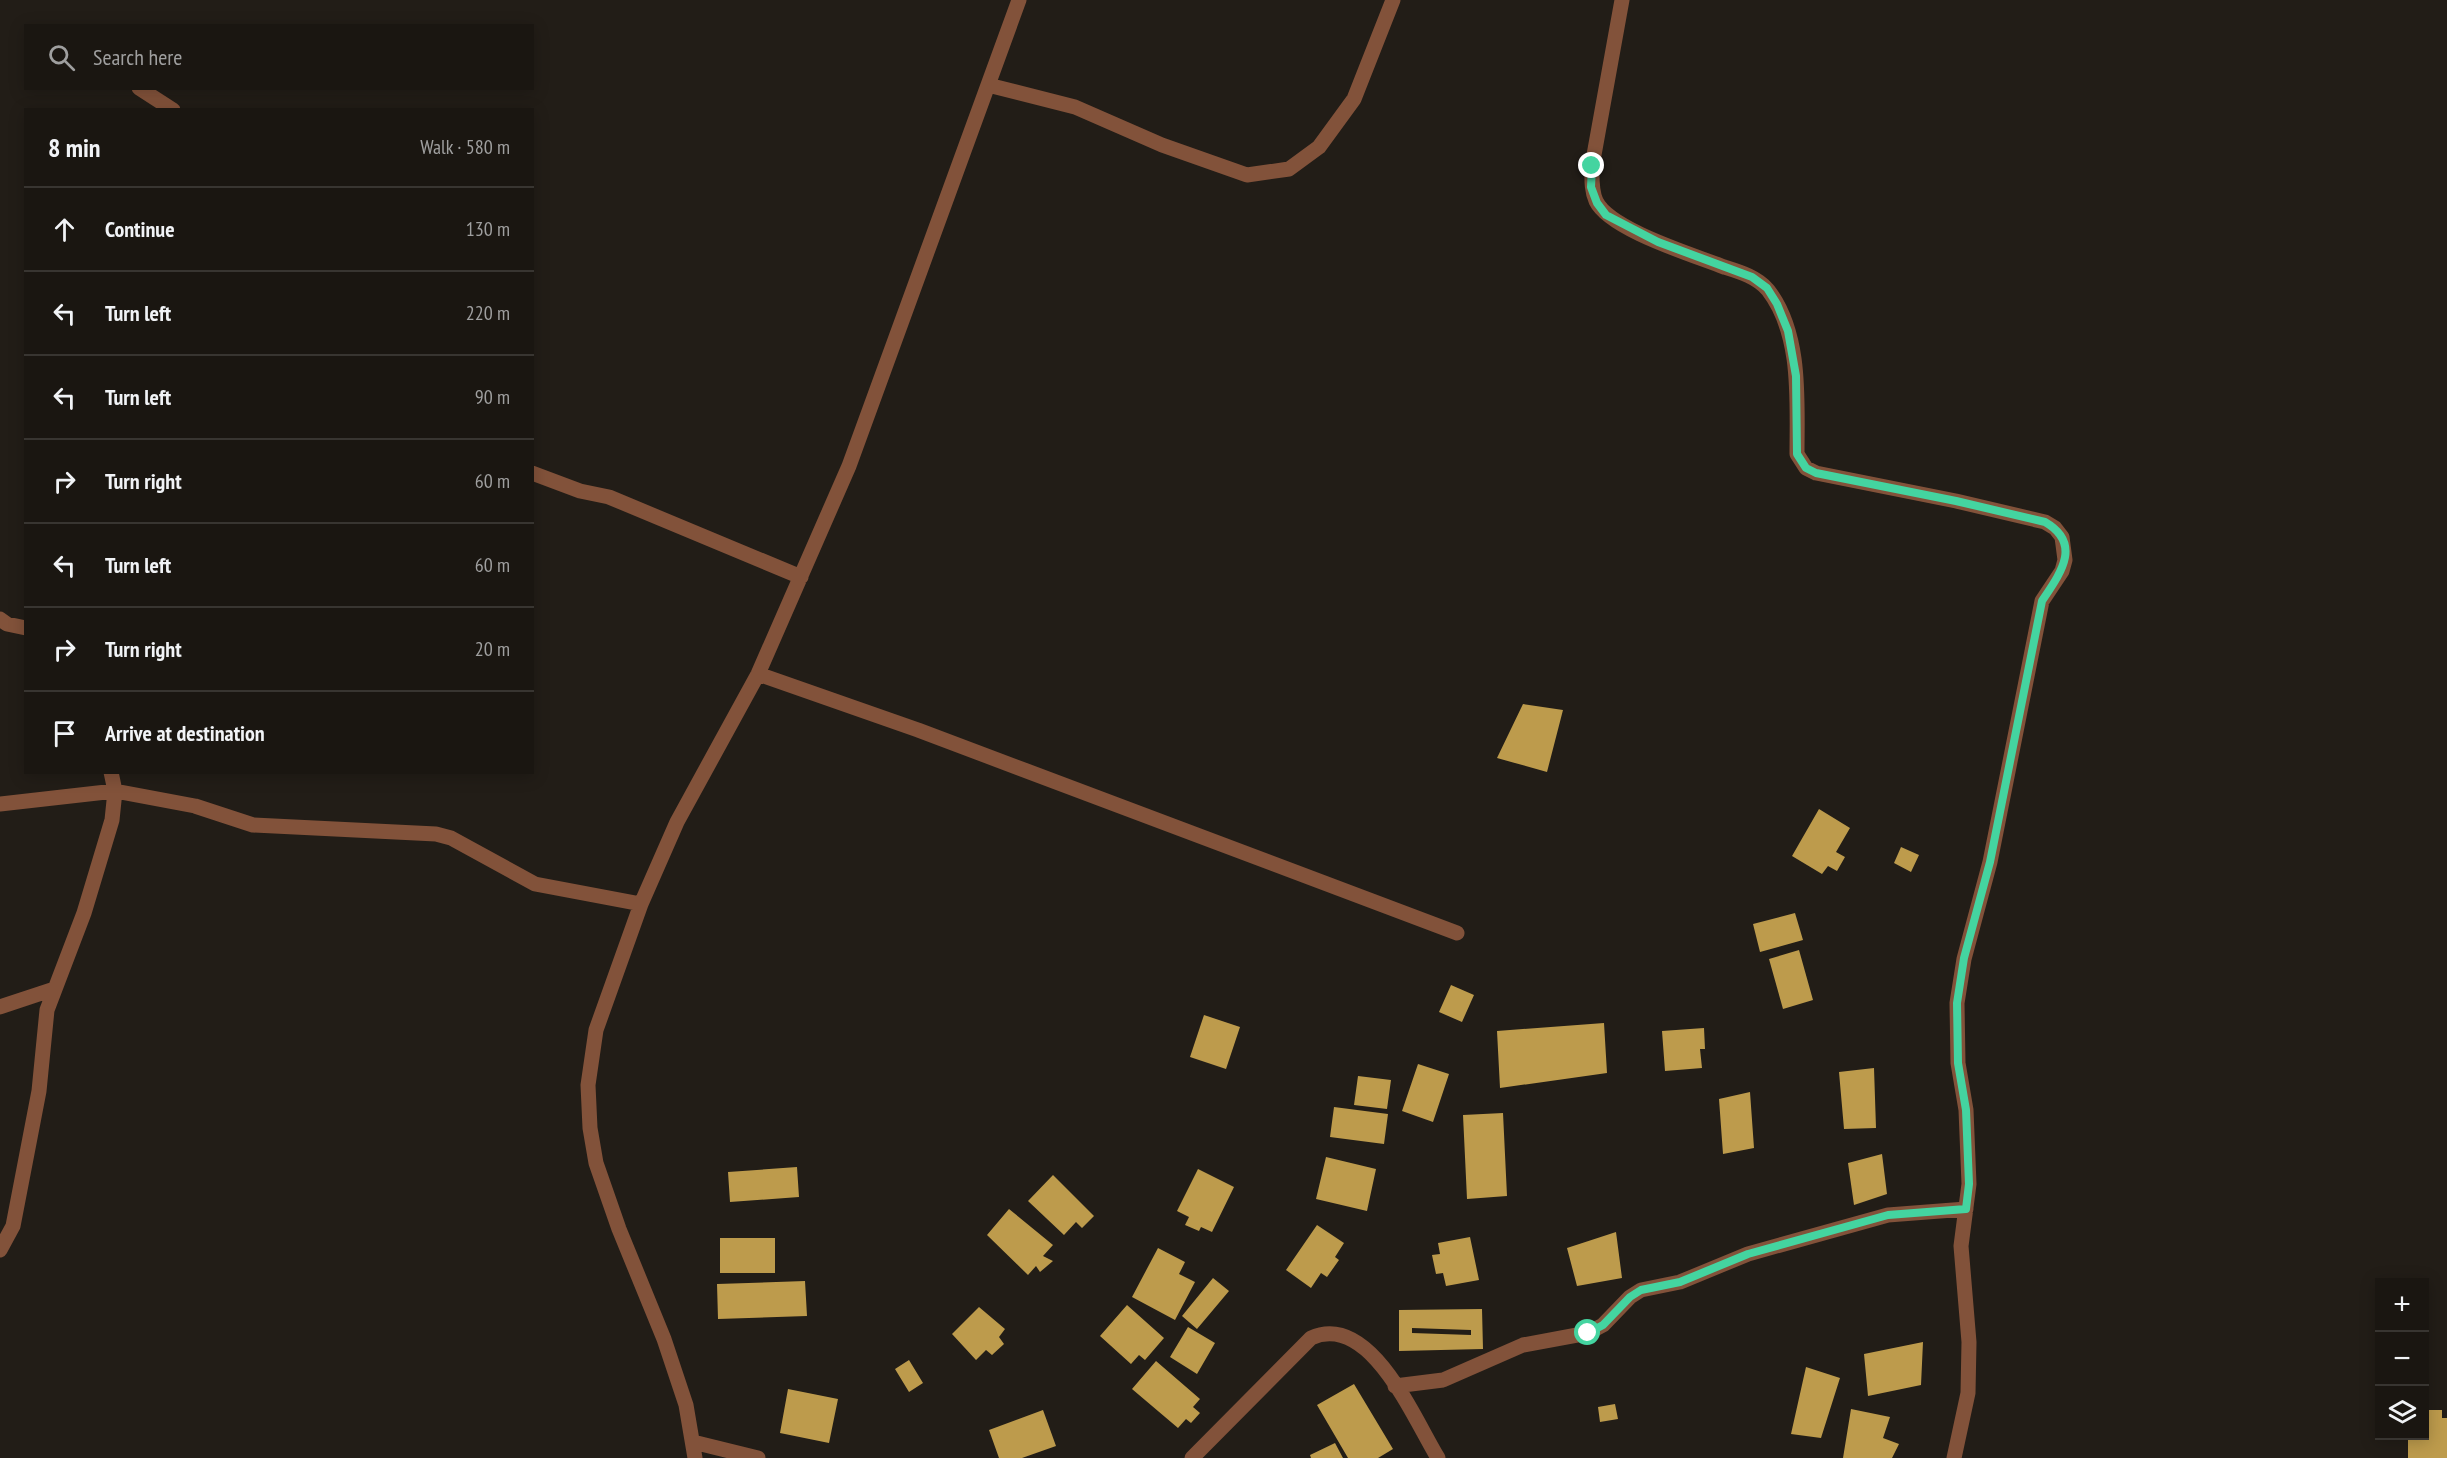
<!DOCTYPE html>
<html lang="en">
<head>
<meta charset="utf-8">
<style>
  body { margin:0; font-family:"PT Sans Narrow",sans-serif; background:#231f1a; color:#f1f3f6 }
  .controls { position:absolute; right:18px; bottom:18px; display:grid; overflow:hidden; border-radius:0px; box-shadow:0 3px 15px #0003 }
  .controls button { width:54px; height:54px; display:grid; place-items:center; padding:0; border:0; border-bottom:2px solid #383531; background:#1a1611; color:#f1f3f6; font:30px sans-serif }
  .stop { position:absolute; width:18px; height:18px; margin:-14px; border:4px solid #44d4a0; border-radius:50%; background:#fff }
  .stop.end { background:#44d4a0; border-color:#fff; box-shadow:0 2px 6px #0008 }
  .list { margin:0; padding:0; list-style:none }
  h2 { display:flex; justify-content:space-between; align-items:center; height:78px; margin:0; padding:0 24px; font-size:26px }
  h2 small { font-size:20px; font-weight:400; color:#9f9f9f }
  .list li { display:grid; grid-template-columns:39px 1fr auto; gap:18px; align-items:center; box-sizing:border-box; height:84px; padding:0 24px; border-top:2px solid #383531 }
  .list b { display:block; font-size:22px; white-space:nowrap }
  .list em { font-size:20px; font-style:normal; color:#9f9f9f }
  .icon { flex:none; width:33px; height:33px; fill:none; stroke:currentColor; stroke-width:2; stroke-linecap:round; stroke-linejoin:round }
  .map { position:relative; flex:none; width:2447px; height:1458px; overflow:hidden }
  .search { position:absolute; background:#1a1611; box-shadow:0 3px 15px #0003; left:24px; top:24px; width:510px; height:66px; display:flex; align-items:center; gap:15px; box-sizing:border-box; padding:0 21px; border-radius:0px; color:#9f9f9f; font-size:22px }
  .panel { position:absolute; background:#1a1611; box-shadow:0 3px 15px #0003; left:24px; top:108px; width:510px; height:666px; border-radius:0px }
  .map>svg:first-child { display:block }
  .building { fill:#bd9b4c; fill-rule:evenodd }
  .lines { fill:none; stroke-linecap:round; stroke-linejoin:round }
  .minor { stroke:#82523a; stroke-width:15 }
  .route { stroke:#44d4a0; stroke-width:8 }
</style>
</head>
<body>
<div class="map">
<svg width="2447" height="1458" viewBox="0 0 2447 1458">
  <rect width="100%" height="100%" fill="#221d17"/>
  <!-- building -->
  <path class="building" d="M1523 704 1563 710 1547 772 1497 758Z
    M1819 809 1850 828 1836 852 1845 857 1837 871 1828 866 1822 874 1792 856Z
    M1901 847 1919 855 1911 872 1894 863Z
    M1795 913 1803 940 1760 952 1753 924Z
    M1799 950 1813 1000 1783 1009 1769 959Z
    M1451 985 1474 995 1462 1022 1439 1012Z
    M1204 1015 1240 1027 1226 1069 1190 1057Z
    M1604 1023 1607 1073 1500 1088 1497 1031Z
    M1704 1028 1705 1049H1700L1702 1068 1665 1071 1662 1031Z
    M1418 1064 1449 1074 1433 1122 1402 1111Z
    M1874 1068 1876 1128 1844 1129 1839 1072Z
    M1358 1076 1391 1080 1387 1109 1354 1105Z
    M1750 1092 1754 1148 1723 1154 1719 1099Z
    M1334 1107 1388 1114 1384 1144 1330 1137Z
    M1503 1113 1507 1196 1467 1199 1463 1115Z
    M1882 1154 1887 1194 1854 1205 1848 1163Z
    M1326 1157 1376 1169 1367 1211 1316 1199Z
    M797 1167 799 1197 730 1202 728 1172Z
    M1198 1169 1234 1187 1212 1232 1201 1227 1199 1231 1185 1225 1189 1217 1177 1211Z
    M1053 1175 1094 1216 1082 1228 1076 1222 1064 1235 1028 1201Z
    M1009 1209 1053 1245 1043 1256 1053 1261 1040 1272 1036 1266 1028 1275 987 1235Z
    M1317 1225 1344 1243 1335 1257 1339 1260 1327 1277 1321 1273 1311 1288 1286 1270Z
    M1616 1232 1622 1278 1577 1286 1567 1248Z
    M1470 1237 1479 1280 1446 1286 1443 1273 1436 1274 1432 1255 1440 1254 1438 1243Z
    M720 1238H775V1273H720Z
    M1158 1248 1185 1262 1179 1274 1195 1282 1175 1320 1132 1297Z
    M1213 1278 1229 1291 1197 1329 1182 1316Z
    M805 1281 807 1316 718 1319 717 1284Z
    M1127 1305 1164 1338 1145 1360 1139 1355 1131 1364 1100 1336Z
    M979 1307 1005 1329 999 1337 1004 1344 992 1355 986 1350 976 1360 952 1334Z
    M1482 1309 1483 1349 1399 1351V1310ZM1412 1328 1471 1330V1335L1412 1333Z
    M1188 1327 1215 1343 1197 1374 1170 1357Z
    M1923 1342 1921 1385 1868 1396 1864 1354Z
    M909 1360 923 1383 909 1392 895 1369Z
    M1156 1361 1200 1399 1193 1407 1200 1413 1191 1423 1186 1419 1178 1428 1132 1389Z
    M1806 1367 1840 1378 1821 1438 1791 1434Z
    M1354 1384 1393 1449 1378 1458H1348L1317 1405Z
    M788 1389 838 1399 829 1443 780 1433Z
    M1615 1404 1618 1419 1600 1422 1598 1407Z
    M1851 1409 1890 1417 1883 1438 1899 1444 1892 1458H1843Z
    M1043 1410 1056 1446 1022 1458H999L989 1430Z
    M2424 1410H2442V1418H2447V1458H2408V1436H2424Z
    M1335 1443 1343 1458H1311L1310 1455Z"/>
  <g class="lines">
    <!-- minor -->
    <path class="minor" d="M1622 0 1592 166C1592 178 1591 190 1596 201 1610 230 1694 255 1724 267 1740 272 1757 277 1768 290 1802 334 1797 401 1797 454L1806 468 1816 473 1956 501 2045 522 2055 528 2062 537 2065 560 2062 571 2042 601 1990 862 1964 959 1957 1003 1958 1063 1966 1110 1969 1184 1961 1246 1969 1342 1968 1393 1954 1458
      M988 85 1075 107 1162 145 1247 175 1289 169 1319 147 1354 99 1393 0
      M139 88 173 110
      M532 473 580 491 609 497 801 577
      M0 619 7 624 26 628
      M758 674 918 730 1457 933
      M0 804 115 791 195 806 253 825 436 834 451 838 535 884 641 904
      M0 1007 54 989
      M0 1250 13 1226 39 1091 47 1010 84 913 112 820 115 791 111 772
      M1395 1386 1443 1380 1523 1345 1588 1333 1603 1325 1630 1297 1641 1290 1680 1282 1748 1254 1888 1215 1966 1209
      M693 1442 758 1458
      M695 1458 686 1405 664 1339 619 1229 596 1163 590 1128 588 1085 596 1030 641 904 677 822 758 674 849 466 1019 0
      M1192 1458 1311 1338C1370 1311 1414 1419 1438 1458"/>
  </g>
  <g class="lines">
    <!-- route -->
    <path class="route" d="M1588 1333 1603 1325 1630 1297 1641 1290 1680 1282 1748 1254 1888 1215 1966 1209 1969 1184 1966 1110 1958 1063 1957 1003 1964 958 1990 862 2042 601C2060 574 2083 544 2045 522L1956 501 1816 473 1806 468 1797 454 1796 376 1788 331 1777 304 1767 288 1752 277 1658 242 1606 215 1597 203 1591 187 1592 166"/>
  </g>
</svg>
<div class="controls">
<button>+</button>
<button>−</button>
<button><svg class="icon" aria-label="layers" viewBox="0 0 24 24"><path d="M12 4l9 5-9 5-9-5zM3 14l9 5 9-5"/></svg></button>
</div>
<div class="stop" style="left:1588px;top:1333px"></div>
<div class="stop end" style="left:1592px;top:166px"></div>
<div class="search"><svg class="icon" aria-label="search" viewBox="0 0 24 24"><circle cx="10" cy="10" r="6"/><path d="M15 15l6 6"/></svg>Search here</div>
<section class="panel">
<h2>8 min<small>Walk · 580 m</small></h2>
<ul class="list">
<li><svg class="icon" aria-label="ahead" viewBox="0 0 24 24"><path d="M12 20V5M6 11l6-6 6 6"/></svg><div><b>Continue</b></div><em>130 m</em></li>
<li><svg class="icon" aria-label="left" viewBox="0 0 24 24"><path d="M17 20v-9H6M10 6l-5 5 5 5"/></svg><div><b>Turn left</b></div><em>220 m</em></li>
<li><svg class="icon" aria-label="left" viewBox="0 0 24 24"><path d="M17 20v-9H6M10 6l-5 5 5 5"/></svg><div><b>Turn left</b></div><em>90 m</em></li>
<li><svg class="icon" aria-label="right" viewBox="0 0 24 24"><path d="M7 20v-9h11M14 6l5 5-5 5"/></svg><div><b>Turn right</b></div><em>60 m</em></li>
<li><svg class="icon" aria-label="left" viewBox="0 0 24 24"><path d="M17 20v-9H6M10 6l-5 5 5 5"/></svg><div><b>Turn left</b></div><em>60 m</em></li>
<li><svg class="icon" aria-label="right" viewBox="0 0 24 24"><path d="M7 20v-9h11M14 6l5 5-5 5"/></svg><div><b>Turn right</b></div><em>20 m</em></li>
<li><svg class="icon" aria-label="arrive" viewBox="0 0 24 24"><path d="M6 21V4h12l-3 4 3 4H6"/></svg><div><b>Arrive at destination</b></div></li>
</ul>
</section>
</div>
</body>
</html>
